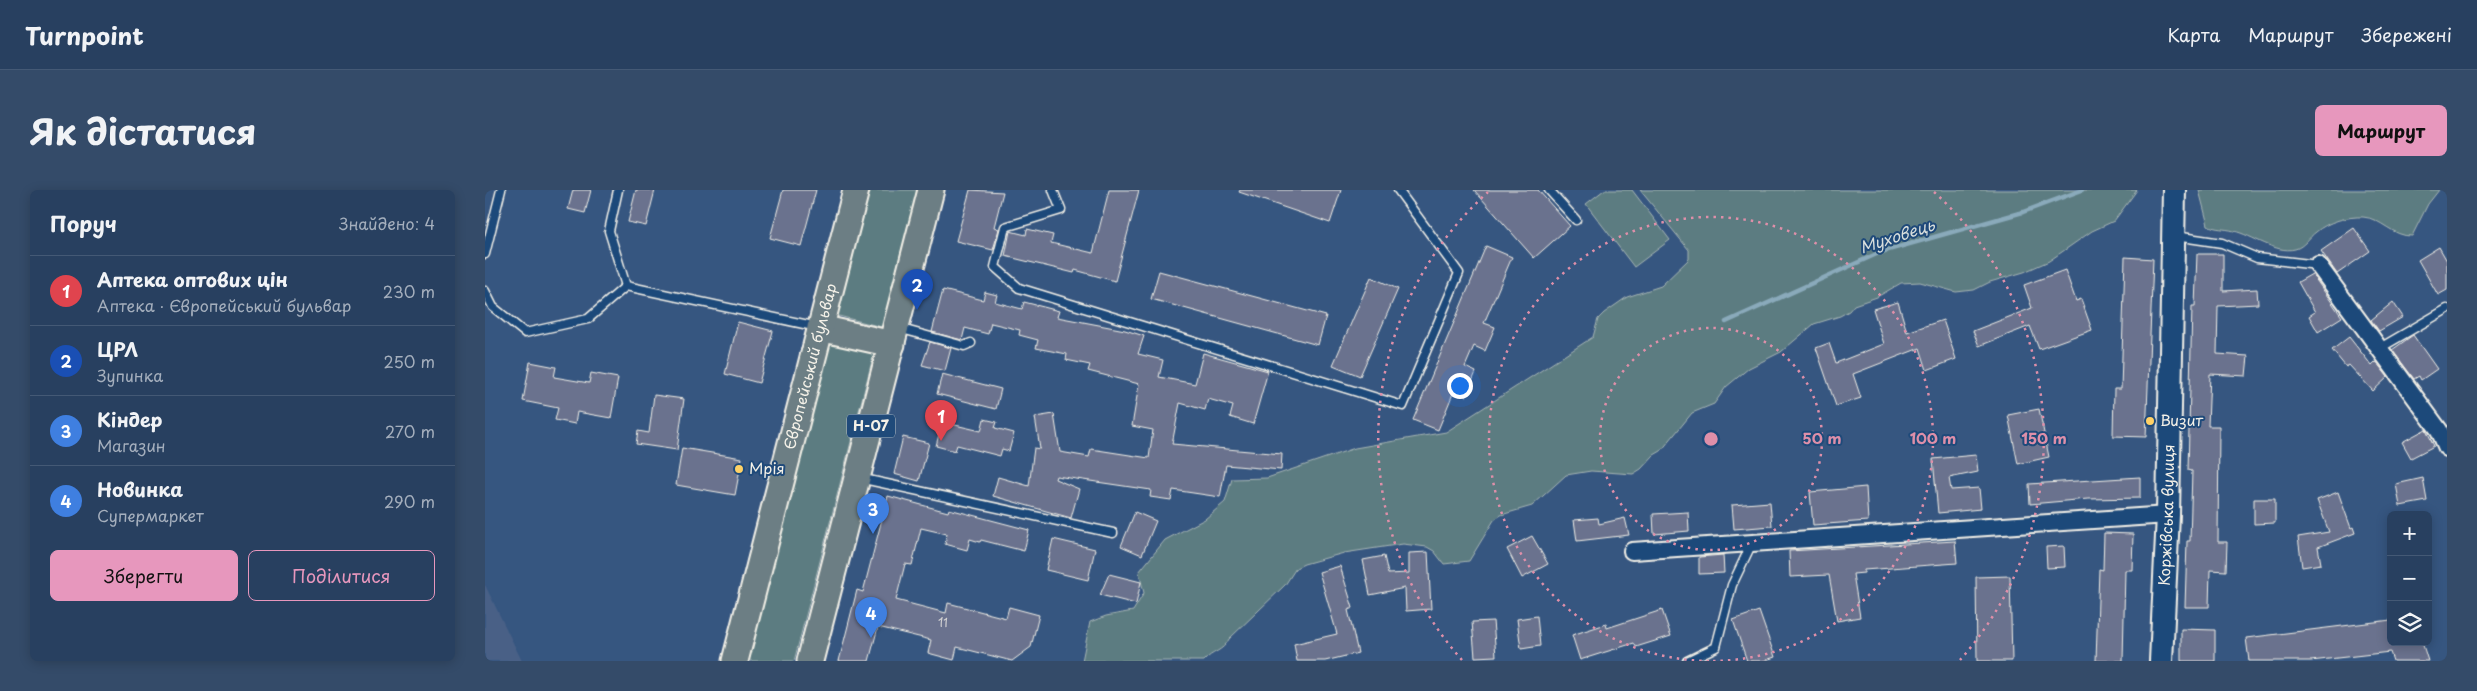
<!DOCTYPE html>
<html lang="uk">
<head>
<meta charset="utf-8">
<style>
  body { margin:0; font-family:"Playpen Sans",sans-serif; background:#344b69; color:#f1f3f6 }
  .controls { position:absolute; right:15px; bottom:15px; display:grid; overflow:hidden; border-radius:8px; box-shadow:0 2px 12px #0003 }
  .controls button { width:45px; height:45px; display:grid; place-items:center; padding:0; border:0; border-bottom:1px solid #445975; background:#284060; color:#f1f3f6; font:25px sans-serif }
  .you { position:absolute; left:974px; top:195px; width:18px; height:18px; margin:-12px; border:4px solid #fff; border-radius:50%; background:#1a73e8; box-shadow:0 0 0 8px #1a73e833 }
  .badge { display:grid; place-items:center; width:32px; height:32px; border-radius:50%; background:#e797bd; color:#fff; font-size:16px; font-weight:700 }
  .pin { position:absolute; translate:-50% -41px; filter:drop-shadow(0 1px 2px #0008) }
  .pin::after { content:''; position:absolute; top:26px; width:18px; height:15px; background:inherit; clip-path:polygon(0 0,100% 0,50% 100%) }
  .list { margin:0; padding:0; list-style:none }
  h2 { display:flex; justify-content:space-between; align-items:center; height:65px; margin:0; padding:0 20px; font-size:21px }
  h2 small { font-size:16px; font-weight:400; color:#a5afbd }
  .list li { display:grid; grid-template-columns:32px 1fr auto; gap:15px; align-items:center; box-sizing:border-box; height:70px; padding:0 20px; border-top:1px solid #445975 }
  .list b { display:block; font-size:19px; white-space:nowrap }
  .list p { margin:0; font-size:16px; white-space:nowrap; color:#a5afbd }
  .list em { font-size:16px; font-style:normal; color:#a5afbd }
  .actions { display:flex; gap:10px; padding:15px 20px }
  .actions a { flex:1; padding:11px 0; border:1px solid #e797bd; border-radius:8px; text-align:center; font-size:18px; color:#e797bd }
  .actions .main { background:#e797bd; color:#111 }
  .icon { flex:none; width:28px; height:28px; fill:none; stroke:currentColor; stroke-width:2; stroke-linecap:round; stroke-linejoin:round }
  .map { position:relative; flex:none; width:1962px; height:471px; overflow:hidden; border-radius:8px }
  header { display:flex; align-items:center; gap:30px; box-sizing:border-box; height:70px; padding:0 25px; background:#284060; border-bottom:1px solid #445975 }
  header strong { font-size:24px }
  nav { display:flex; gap:28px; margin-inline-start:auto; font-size:18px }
  .intro { display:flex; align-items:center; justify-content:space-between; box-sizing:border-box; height:120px; padding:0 30px }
  h1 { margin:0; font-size:35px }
  .button { padding:12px 22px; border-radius:8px; background:#e797bd; color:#111; font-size:18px; font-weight:700 }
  main { display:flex; gap:30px; padding:0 30px }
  aside { flex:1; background:#284060; border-radius:8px; box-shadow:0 2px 12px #0003 }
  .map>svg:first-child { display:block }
  .built { fill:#496186 }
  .green { fill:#5c7c81; stroke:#a8b6b4 }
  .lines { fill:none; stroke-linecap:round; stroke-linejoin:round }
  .stream { stroke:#8aaabb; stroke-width:4.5 }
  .building { fill:#6b728e; stroke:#f4f1e8 }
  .lane-casing { stroke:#f4f1e8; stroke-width:11 }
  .street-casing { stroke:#f4f1e8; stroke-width:20 }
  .secondary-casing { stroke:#f4f1e8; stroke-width:26 }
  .primary-casing { stroke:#f4f1e8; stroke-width:29 }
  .lane { stroke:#1f4a7a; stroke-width:8 }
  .street { stroke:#1f4a7a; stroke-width:16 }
  .secondary { stroke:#1f4a7a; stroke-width:22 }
  .primary { stroke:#6c7e84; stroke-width:25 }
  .ring { fill:none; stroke:#de8fa9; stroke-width:2.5; stroke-dasharray:2.5 5 }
  .poi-dot { fill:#ffd166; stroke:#1f4a7a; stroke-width:2 }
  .labels { text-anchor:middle; stroke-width:4; stroke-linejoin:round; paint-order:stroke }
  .number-label { font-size:12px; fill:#d2d1d2 }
  .shield { fill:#1f4a7a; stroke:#b4bfc7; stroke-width:1 }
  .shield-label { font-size:14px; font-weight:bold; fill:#f4f1e8 }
  .street-label { font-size:15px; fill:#f4f1e8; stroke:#1f4a7a }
  .poi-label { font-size:15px; fill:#f4f1e8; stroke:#1f4a7a; text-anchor:start }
  .water-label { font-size:16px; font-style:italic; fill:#d9dfdd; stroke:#1f4a7a }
  .centre { fill:#de8fa9; stroke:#1f4a7a; stroke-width:2.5 }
  .ring-label { font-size:15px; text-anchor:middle; font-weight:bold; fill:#de8fa9; stroke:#1f4a7a; stroke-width:4; stroke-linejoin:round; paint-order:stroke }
</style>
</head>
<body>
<header>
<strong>Turnpoint</strong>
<nav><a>Карта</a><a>Маршрут</a><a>Збережені</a></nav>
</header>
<div class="intro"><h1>Як дістатися</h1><a class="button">Маршрут</a></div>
<main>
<aside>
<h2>Поруч<small>Знайдено: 4</small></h2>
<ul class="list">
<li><span class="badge" style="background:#e0444e">1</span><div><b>Аптека оптових цін</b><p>Аптека · Європейський бульвар</p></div><em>230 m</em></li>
<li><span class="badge" style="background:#1a4fb4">2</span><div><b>ЦРЛ</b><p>Зупинка</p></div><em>250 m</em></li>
<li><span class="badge" style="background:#3f7fe0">3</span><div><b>Кіндер</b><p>Магазин</p></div><em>270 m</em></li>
<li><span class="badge" style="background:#3f7fe0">4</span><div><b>Новинка</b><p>Супермаркет</p></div><em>290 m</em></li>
</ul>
<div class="actions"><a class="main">Зберегти</a><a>Поділитися</a></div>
</aside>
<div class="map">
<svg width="1962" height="471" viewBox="0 0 1962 471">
  <rect width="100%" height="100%" fill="#365680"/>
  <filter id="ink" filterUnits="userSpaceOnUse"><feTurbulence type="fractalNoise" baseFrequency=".02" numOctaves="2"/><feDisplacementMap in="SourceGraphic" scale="10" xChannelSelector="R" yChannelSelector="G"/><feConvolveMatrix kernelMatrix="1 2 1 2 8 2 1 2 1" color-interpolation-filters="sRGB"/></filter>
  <g filter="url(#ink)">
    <!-- built -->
    <path class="built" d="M0 395 37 471H0Z"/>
    <!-- green -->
    <path class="green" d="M382 0H432L397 137 350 125Z
      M1119 0H1147L1185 50 1149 77 1101 14Z
      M1155 0H1652L1629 31 1607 41 1564 71 1539 82 1505 92 1489 100 1471 102 1435 92 1416 93 1392 107 1369 115 1364 121 1355 126 1329 134 1296 162 1264 178 1241 197 1229 214 1207 223 1176 261 1169 265 1156 279 1148 284 1106 281 1081 285 1047 316 1016 325 1009 330 984 371 959 374 949 361 942 357 918 354 859 363 819 374 811 378 800 395 744 449C738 462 727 461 719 471H597L605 432 621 426 648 421 659 403 654 382 680 350 720 329 740 312 747 289 782 288 870 258 961 242 1108 147 1113 129 1119 123 1142 107 1176 96 1204 69V60Z
      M1714 0H1954L1943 14 1927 46C1908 47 1896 28 1878 27 1863 26 1842 32 1831 42 1824 47 1819 57 1810 59 1791 64 1767 45 1749 41 1739 38 1731 40 1723 35Z
      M344 151 389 163 309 471H261Z"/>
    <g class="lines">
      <!-- stream -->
      <path class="stream" d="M1241 132 1396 62 1538 22 1597 0"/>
    </g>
    <!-- building -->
    <path class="building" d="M88 0H106L100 23 83 19Z
      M151 0H170L161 36 143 32Z
      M298 0H331L316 56 285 48Z
      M485 0 518 2 509 37 514 39 508 60 471 51Z
      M624 0H654L630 91 590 80 589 83 520 66 525 41 541 45 542 39 568 45 566 53 608 63Z
      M755 0H856L845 33 754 2Z
      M989 0H1053L1085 36 1049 68Z
      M1869 38 1885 61 1852 84 1836 61Z
      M1001 56 1027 67 999 133 1010 137 1000 161 989 156 980 177 991 182 981 206 969 201 953 240 928 230Z
      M1954 57 1962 71V100L1953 105 1933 70Z
      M1712 64H1738V101L1772 99 1773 114 1733 116 1732 164 1763 166 1761 186 1725 184 1723 236H1734L1733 352H1742L1741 381 1725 380 1724 417H1700L1702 351H1705L1707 281 1703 280 1707 116H1710Z
      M1640 67 1668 69 1661 247 1628 246 1629 199H1636Z
      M1580 80 1591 111 1596 109 1607 140 1554 159 1545 136 1494 156 1488 141 1547 118 1539 95Z
      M674 81 841 126 833 155 666 109Z
      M1827 84 1857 127 1833 142 1824 126 1830 122 1813 92Z
      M886 87 913 99 875 186 848 175Z
      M458 100 498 110 500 102 512 105 510 112 537 119 539 112 574 121 572 127 640 140 659 146 653 164 678 170 674 187 710 194 718 163 783 181 768 234 745 227 748 216 723 209 720 220 695 213 687 254 797 264 796 280 741 275 735 307 688 300 686 310 665 307 666 300 571 286 570 289 594 299 586 328 508 306 513 287 544 296 549 258 555 259 550 227 569 224 575 262 604 267 606 259 664 268 668 240 647 236 654 194 603 181 605 175 581 170 582 164 551 158 553 150 534 145 535 140 506 133 503 144 480 138 477 150 447 142Z
      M1413 112 1422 142 1458 130 1471 169 1442 180 1435 158 1368 184 1376 208 1351 216 1331 158 1344 153 1351 173 1399 154 1388 119Z
      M1908 112 1918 127 1894 141 1886 130Z
      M253 132 288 141 274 193 240 184Z
      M1928 145 1952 179 1936 190 1934 186 1929 189 1907 160Z
      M1864 147 1887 176 1891 172 1903 187 1888 201 1864 175 1861 177 1847 160Z
      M445 152 466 158 460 181 437 175Z
      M45 172 71 177 69 187 104 193 106 183 133 188 126 228 92 222 90 234 70 230 73 218 38 211Z
      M457 184 516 199 511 219 452 204Z
      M169 205 199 209 192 260 151 254 153 241 164 243Z
      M1554 219 1564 267 1533 274 1523 225Z
      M499 229 512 232 510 238 529 243 524 261 517 259 515 266 472 255 470 261 451 256 457 232 496 241Z
      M1941 239 1949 256 1926 268 1917 252Z
      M418 247 444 253 434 291 409 284Z
      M197 258 257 268 250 305 191 295Z
      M1491 265 1493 282 1464 288 1466 300 1494 298 1496 319 1453 323 1448 269Z
      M1655 287V308L1603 309 1545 314 1544 294Z
      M1938 288 1942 311 1915 316 1911 294Z
      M1381 297 1383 331 1328 335 1325 302Z
      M1853 302 1866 338 1868 337 1870 343 1833 357 1836 374 1817 377 1813 347 1844 342 1832 310Z
      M403 306 463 322 464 319 544 340 539 361 496 350 495 352 485 349 482 360 460 354 462 344 436 338 427 375 420 374 411 410 461 423 463 413 521 428 524 417 554 425 546 457 527 471 472 457 469 470 443 463 446 450 393 437 384 471H354L372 400 378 402Z
      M1769 309H1790V333L1769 334Z
      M1285 312 1287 336 1249 339 1247 315Z
      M650 322 671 331 657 365 636 356Z
      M1203 322 1204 341 1169 344 1168 324Z
      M1113 328 1114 334 1140 328 1144 345 1092 351 1089 330Z
      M1619 343 1648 344 1647 380H1640L1638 471H1611L1614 379 1618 380Z
      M1047 346 1063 374 1037 388 1022 359Z
      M568 349 610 359 603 390 561 380Z
      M1470 351 1472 373 1379 380V383L1368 384 1375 427 1352 431 1344 385 1305 387 1304 361Z
      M1579 356 1580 377 1562 378 1561 357Z
      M943 362 946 419 921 421 920 398 885 405 878 370 899 366 903 384 924 383V363Z
      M1238 365 1239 383 1214 384V367Z
      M855 376 868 418 863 420 873 463 840 471H812L809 454 852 444 834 382Z
      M624 384 656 392 651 414 615 405Z
      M1525 386 1527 471H1492L1491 387Z
      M1177 420 1186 446 1151 457 1149 453 1095 470 1087 445 1121 434 1122 438Z
      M1274 421 1290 467 1278 471H1262L1248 430Z
      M1052 426 1055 456 1036 459 1032 429Z
      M1906 430V452H1937L1943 471H1908L1905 462 1826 471H1764L1761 448Z
      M1008 431 1011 466 990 467 987 432Z
      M1696 439 1730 440V471H1696Z"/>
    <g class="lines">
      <defs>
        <path id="lane" d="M133 0 124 41 141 96
          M568 0 576 20 520 37 510 77 534 98 918 216 974 83 913 0
          M1064 0 1091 30
          M1690 46 1737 53 1772 68 1833 75
          M0 64 16 0
          M0 101 8 117 40 143 103 129 141 96 333 137
          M413 138 479 156 486 153
          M1895 158 1962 119
          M374 288 628 343
          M1202 471 1231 457 1247 395 1267 353"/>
        <path id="street" d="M1833 75 1954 240 1962 258
          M1147 361 1683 325"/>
        <g id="secondary">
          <path id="s1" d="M1676 471 1683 325 1689 0"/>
        </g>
        <g id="primary">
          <path d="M335 138 407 154"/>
          <path id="s2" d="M250 471 371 0"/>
          <path d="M325 471 446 0"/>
        </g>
      </defs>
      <!-- lane casing -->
      <use href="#lane" class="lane-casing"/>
      <!-- street casing -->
      <use href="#street" class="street-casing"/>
      <!-- secondary casing -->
      <use href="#secondary" class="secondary-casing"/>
      <!-- primary casing -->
      <use href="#primary" class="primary-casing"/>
      <!-- lane -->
      <use href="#lane" class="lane"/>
      <!-- street -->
      <use href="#street" class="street"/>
      <!-- secondary -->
      <use href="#secondary" class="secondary"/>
      <!-- primary -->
      <use href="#primary" class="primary"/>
    </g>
  </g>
  <!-- distance rings -->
  <g class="ring">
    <circle cx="1226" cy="249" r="111"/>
    <path d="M1224 471A222 222 0 1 1 1228 471"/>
    <path d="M977 470A333 333 0 0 1 1003 2M1449 2A333 333 0 0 1 1475 470"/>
  </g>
  <!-- markers -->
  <g class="poi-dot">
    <circle cx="1665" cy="231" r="5"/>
    <circle cx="254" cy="279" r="5"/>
  </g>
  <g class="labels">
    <!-- number labels -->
    <g class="number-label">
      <text x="458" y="437">11</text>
    </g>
    <!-- shield labels -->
    <rect class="shield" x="362" y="224.5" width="48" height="23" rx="4"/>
    <g class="shield-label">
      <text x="386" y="241">Н-07</text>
    </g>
    <!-- street labels -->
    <g class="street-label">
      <text dy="5" stroke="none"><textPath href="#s2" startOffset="304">Європейський бульвар</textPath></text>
      <text dy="5" stroke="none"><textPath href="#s1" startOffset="146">Коржівська вулиця</textPath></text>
    </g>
    <!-- poi labels -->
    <g class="poi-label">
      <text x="1675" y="236">Визит</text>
      <text x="264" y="284">Мрія</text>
    </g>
    <!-- water labels -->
    <g class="water-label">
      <text transform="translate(1412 46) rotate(-18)" y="6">Муховець</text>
    </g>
  </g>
  <circle cx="1226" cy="249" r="8" class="centre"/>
  <g class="ring-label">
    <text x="1337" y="254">50 m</text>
    <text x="1448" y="254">100 m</text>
    <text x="1559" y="254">150 m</text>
  </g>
</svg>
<div class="controls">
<button>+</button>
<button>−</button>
<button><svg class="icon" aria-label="layers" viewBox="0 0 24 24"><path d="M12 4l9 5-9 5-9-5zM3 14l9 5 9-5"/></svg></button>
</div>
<div class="you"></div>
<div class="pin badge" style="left:456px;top:251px;background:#e0444e">1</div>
<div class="pin badge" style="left:432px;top:120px;background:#1a4fb4">2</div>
<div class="pin badge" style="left:388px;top:344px;background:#3f7fe0">3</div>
<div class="pin badge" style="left:386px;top:448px;background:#3f7fe0">4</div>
</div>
</main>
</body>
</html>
